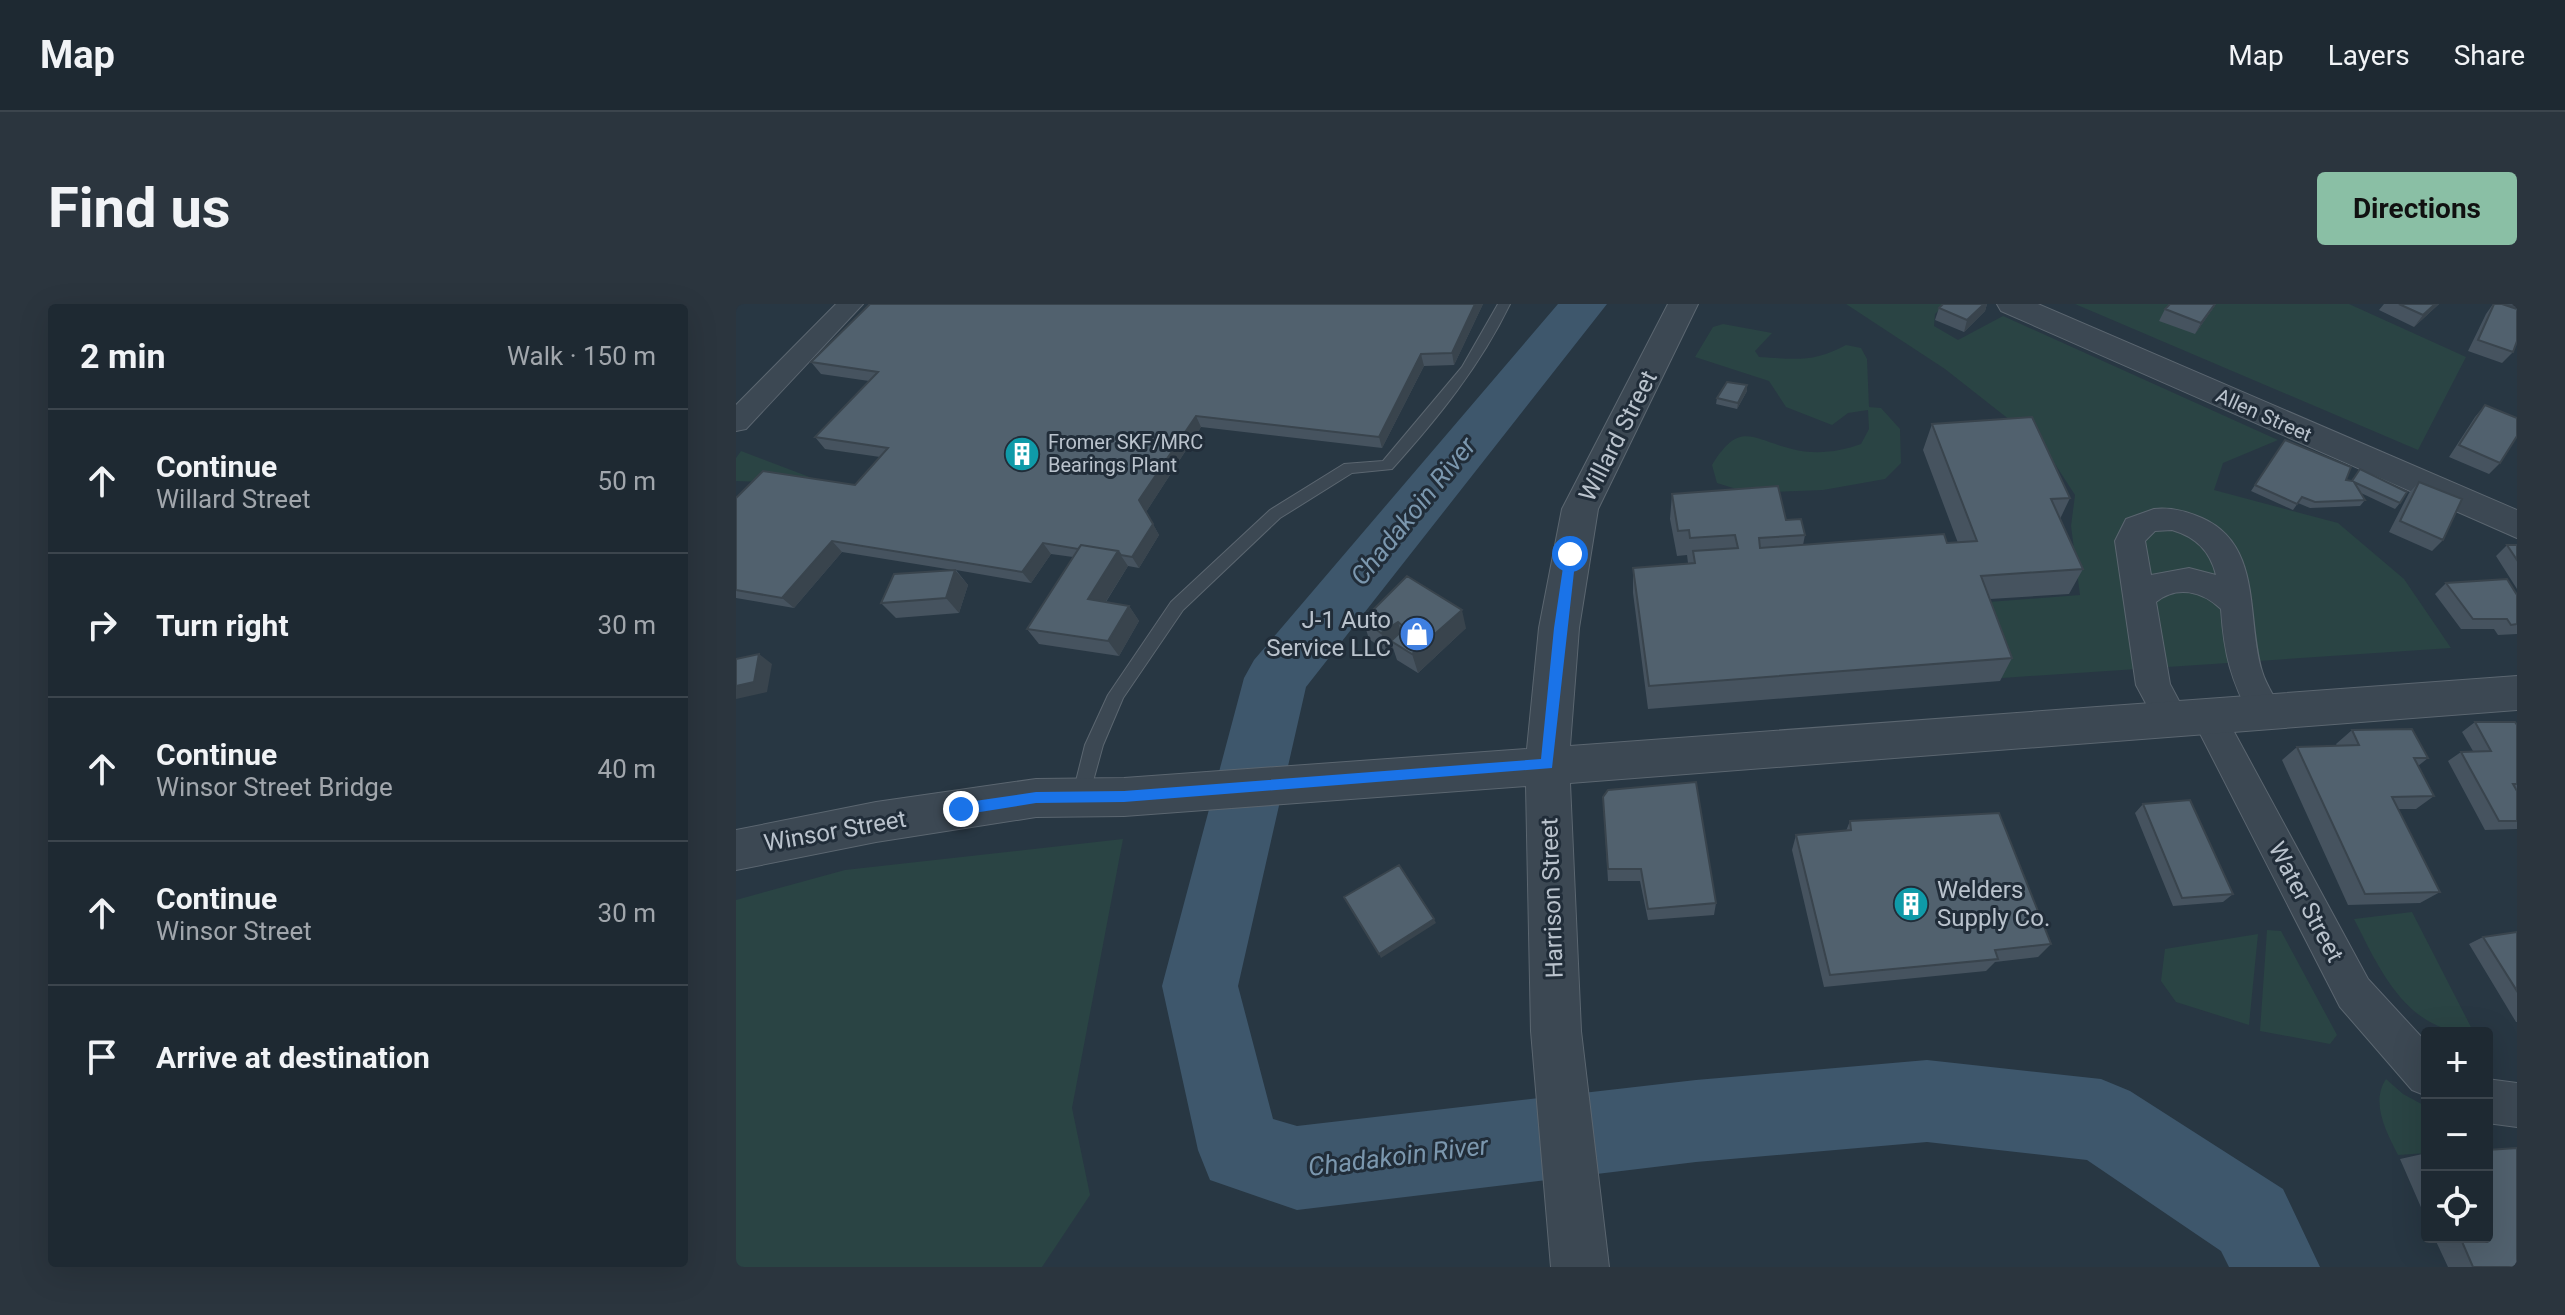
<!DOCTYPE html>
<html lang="en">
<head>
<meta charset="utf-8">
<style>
  body { margin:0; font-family:Roboto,sans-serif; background:#2b353e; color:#f1f3f6 }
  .controls { position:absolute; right:24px; bottom:24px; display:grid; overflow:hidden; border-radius:8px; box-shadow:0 8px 32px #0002 }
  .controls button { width:72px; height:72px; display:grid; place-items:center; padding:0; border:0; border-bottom:2px solid #3c454d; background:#1e2932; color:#f1f3f6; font:40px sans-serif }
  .stop { position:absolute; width:24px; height:24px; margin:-18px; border:6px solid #1a73e8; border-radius:50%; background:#fff }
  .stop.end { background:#1a73e8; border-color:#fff; box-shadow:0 2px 8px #0008 }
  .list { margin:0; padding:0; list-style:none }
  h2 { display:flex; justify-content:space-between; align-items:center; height:104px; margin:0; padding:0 32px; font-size:34px }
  h2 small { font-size:26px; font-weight:400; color:#a1a6ac }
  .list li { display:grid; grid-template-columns:52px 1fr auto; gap:24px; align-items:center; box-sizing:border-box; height:144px; padding:0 32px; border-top:2px solid #3c454d }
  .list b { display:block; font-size:30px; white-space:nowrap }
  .list p { margin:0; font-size:26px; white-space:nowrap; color:#a1a6ac }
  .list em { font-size:26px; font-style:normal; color:#a1a6ac }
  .icon { flex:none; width:44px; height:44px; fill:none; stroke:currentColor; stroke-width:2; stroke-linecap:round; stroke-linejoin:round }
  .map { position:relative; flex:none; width:1781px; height:963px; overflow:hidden; border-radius:8px }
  header { display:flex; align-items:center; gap:48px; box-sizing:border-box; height:112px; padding:0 40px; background:#1e2932; border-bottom:2px solid #3c454d }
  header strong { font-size:38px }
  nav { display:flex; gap:44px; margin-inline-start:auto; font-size:28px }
  .intro { display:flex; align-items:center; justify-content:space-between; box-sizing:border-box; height:192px; padding:0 48px }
  h1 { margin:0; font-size:56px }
  .button { padding:20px 36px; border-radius:8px; background:#8abfa5; color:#111; font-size:28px; font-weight:700 }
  main { display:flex; gap:48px; padding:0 48px }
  aside { flex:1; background:#1e2932; border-radius:8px; box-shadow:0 8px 32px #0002 }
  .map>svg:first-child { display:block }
  .green { fill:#2a4444 }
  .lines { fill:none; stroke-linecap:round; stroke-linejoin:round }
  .river { fill:#3e576c; fill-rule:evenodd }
  .service-casing { stroke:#5b6670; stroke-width:2 }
  .minor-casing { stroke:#5b6670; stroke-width:2 }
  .tertiary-casing { stroke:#5b6670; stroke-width:2 }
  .service { fill:#3c4853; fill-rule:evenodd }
  .minor { fill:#3c4853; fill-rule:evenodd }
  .tertiary { fill:#3c4853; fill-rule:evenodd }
  .wall { fill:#46535f }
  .shaded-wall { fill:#39444d }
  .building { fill:#51616e; stroke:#39444d; stroke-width:2 }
  .route { fill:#1a73e8 }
  .labels { text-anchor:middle; stroke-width:6; stroke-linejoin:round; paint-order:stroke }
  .far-street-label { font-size:20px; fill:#bac3cd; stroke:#212d39 }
  .far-poi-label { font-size:20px; fill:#bac3cd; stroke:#212d39; text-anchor:start }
  .street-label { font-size:24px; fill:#bac3cd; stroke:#212d39 }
  .poi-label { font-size:24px; fill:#bac3cd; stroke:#212d39; text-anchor:end }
  .water-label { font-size:26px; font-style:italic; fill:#7b97ae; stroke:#212d39 }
</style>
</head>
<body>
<header>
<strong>Map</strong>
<nav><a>Map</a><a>Layers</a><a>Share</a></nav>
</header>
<div class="intro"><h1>Find us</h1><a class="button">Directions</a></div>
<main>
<aside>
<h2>2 min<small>Walk · 150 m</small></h2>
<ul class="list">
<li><svg class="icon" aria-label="ahead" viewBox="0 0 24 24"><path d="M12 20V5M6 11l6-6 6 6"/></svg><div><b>Continue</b><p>Willard Street</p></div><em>50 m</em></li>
<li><svg class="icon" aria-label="right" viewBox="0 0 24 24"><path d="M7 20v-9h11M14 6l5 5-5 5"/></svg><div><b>Turn right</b></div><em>30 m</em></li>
<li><svg class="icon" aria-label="ahead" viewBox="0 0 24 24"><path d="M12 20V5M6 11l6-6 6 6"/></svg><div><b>Continue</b><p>Winsor Street Bridge</p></div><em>40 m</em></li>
<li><svg class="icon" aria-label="ahead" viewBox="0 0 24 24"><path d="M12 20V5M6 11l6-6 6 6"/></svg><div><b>Continue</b><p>Winsor Street</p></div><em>30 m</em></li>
<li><svg class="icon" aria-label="arrive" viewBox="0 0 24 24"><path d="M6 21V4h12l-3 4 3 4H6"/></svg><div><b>Arrive at destination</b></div></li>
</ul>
</aside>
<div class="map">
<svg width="1781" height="963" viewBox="0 0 1781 963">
  <rect width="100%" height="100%" fill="#283743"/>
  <!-- green -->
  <path class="green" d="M1110 0H1209L1199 10 1198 22 1222 36 1267 12 1542 136 1487 159 1478 186 1602 219 1668 275 1715 344 1266 374 1239 299 1344 291 1335 222 1339 191 1308 143 1209 65Z
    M1339 0H1613L1730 53 1682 146Z
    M987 20 1036 29 1019 47 1023 53C1059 55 1077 59 1110 41L1125 44 1131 55 1133 103 1145 104 1164 125 1165 159 1149 175 1087 186 1013 189 981 179 976 161C1004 116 1015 135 1056 145 1079 151 1103 148 1125 140L1133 125 1132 106 1112 109 1096 121 1050 103 1033 77 959 53 977 23Z
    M5 147 92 180 0 177V154Z
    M387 535 336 804 354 891 306 963H0V596L109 566Z
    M1676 608 1738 729C1671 729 1644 666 1618 615Z
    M1531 626 1545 627 1601 731 1594 740 1524 727Z
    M1522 630 1513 721 1440 698 1425 677 1429 645Z
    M1650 775 1667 790 1691 803V849L1662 851C1651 829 1634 799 1650 775Z"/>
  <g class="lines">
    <!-- river -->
    <path class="river" d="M822 0H871L570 383 502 682 537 815 561 822 960 776 1191 756 1365 775 1394 787 1547 885 1584 963H1493L1485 947 1351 856 1191 838 960 858 561 906 474 876 462 846 426 682 508 374 518 356Z"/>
    <defs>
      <path id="service" d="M762 0H774C744 62 702 114 656 165L616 169 544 214 447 306 387 394 367 441 351 499 345 501 339 499 336 493 349 441 372 391 435 298 534 206 608 160 647 157 726 63Z"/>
      <path id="minor" d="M100 0H127L10 125 0 127V101Z
        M1766 0H1781V9Z
        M1418 205C1435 203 1450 207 1466 214 1527 241 1510 314 1526 367 1530 381 1539 393 1545 406L1540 416 1528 420 1516 416C1495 376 1488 351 1485 305 1466 287 1441 281 1420 298L1434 380 1451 412 1446 422 1434 426 1422 422 1400 381 1379 237 1390 215ZM1436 226C1460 233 1474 247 1480 271L1453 264 1415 271 1409 237 1419 227Z
        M1471 396 1483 400 1632 675 1691 739V792L1676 786 1604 703 1454 410 1459 400Z
        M1751 775 1781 779V823L1751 819Z"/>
      <path id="tertiary" d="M932 0H962L862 205 843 324 834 442 1781 372V406L834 479 845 727 873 963H815L795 727 790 482 388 512 300 513 140 538 0 566V526L140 498 300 475 388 474 791 445 803 324 826 205Z
        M1261 0H1302L1781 206V234L1265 7Z"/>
    </defs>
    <!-- service casing -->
    <use href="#service" class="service-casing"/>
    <!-- minor casing -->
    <use href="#minor" class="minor-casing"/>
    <!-- tertiary casing -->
    <use href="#tertiary" class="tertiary-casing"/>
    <!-- service -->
    <use href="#service" class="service"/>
    <!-- minor -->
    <use href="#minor" class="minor"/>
    <!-- tertiary -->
    <use href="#tertiary" class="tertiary"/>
  </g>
  <!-- wall -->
  <path class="wall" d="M747 0 718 61 688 62 646 144 465 123 410 208 423 231 403 264 392 262 370 298 393 302 403 317 383 352 303 340 291 325 337 253 315 250 295 279 220 266 232 281 223 309 160 314 145 299 217 266 106 248 58 304 0 294V194L119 181 144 153 89 145 79 133 133 77 85 70 75 58Z
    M1207 0H1251L1249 7 1228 28 1199 16 1203 4Z
    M1434 0H1480L1459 30 1423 17 1429 5Z
    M1648 0H1703L1678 23 1643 6Z
    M1757 0H1766L1777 48 1766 59 1732 47 1750 10Z
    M1011 81V87L1001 105 980 100 981 94Z
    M1749 101 1764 159 1753 170 1713 153 1739 113Z
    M1196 120 1334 194 1324 215 1347 265 1333 290 1254 295 1276 354 1264 377 912 405 897 289V264L952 259 951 251 941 252 934 215 936 190 1050 216 1069 231 1067 241 1222 239 1187 146Z
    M1549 136 1610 176 1615 177 1624 165 1664 199 1659 205 1625 189 1629 196 1624 202 1574 204 1562 199 1557 206 1515 187Z
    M1683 178 1707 236 1696 247 1653 228 1673 189Z
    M1771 241H1781V285L1760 252Z
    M1710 279 1781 291V330L1762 331 1758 325H1725L1699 290Z
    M627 316 730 324 682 369 661 356 657 344 651 348 633 335Z
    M1739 418 1781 421V525L1749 526 1712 457 1725 448 1737 447 1726 428Z
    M1616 426 1692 454 1682 462 1698 492 1680 505H1662L1704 588 1684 599 1612 601 1546 456 1561 443 1601 442 1600 440Z
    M867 493 980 599 978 611 912 616 904 577H872Z
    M1407 500 1497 590 1487 598 1437 602 1399 509Z
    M1114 517 1315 640 1302 653 1259 658 1250 667 1088 683 1056 546 1060 531 1110 527Z
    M1781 628V718H1780L1733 640 1747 633Z
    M1691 849V917L1664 855Z
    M1698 933H1751L1781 963H1712Z"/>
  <!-- shaded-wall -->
  <path class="shaded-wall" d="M739 0H747L718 61 716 49Z
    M1248 0H1251L1249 7 1228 28 1231 16Z
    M1479 0H1480L1459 30 1465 19Z
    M1699 0H1703L1678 23 1687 11Z
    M685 50 688 62 646 144 643 133Z
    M1011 81V87L1001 105 1002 99Z
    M460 112 465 123 410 208 403 196Z
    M417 220 423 231 403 264 396 253Z
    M96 237 106 248 58 304 46 294Z
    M307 239 315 250 295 279 286 268Z
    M382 247 392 262 362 310 352 295Z
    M219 266 232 281 223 309 210 294Z
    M393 302 403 317 383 352 372 337Z
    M726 306 730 324 682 369 676 350Z
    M662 318 668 337H655L657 344 651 348 645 329Z
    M23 350 36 360 31 388 0 395V382Z
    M698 615 700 619 645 654 643 650Z"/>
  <!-- building -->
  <path class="building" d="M134 0H739L716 49 685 50 643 133 460 112 403 196 417 220 396 253 385 251 382 247 345 241 342 245 307 239 286 268 96 237 46 294 0 286V194L27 167 119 181 152 144 79 133 142 68 75 58Z
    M1207 0H1248L1231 16 1203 4Z
    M1434 0H1479L1465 19 1429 5Z
    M1663 0H1699L1687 11Z
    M1758 0H1766L1781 5V37L1777 48 1742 36Z
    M991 78 1011 81 1002 99 981 94Z
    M1749 101 1781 114V132L1764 159 1723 141Z
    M1296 113 1334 194 1315 195 1347 265 1245 272 1276 354 913 382 897 264 959 259 957 247 1002 244 999 231 954 234 953 226 942 227 936 190 1042 182 1050 216 1065 215 1069 231 1023 234 1024 244 1208 230 1211 239 1241 237 1196 120Z
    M1549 136 1615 163 1610 176 1616 177 1624 165 1671 188 1664 199 1618 178 1629 196 1579 198 1566 193 1561 200 1519 181Z
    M1683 178 1726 195 1707 236 1664 217Z
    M345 241 382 247 352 295 393 302 372 337 291 325Z
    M1771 241H1781V256Z
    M219 266 210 294 145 299 158 270Z
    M671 272 726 306 676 350 655 337 669 324 662 318 645 329 627 316Z
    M1771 275 1781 291V320L1775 321 1771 315H1737L1710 279Z
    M23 350 18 378 0 382V355Z
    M1739 418H1779L1781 421V480H1777L1781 487V517H1763L1725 448 1755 447Z
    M1676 425 1692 454H1678L1698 492 1656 493 1704 588 1629 590 1561 443 1623 441 1616 426Z
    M960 478 980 599 912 605 905 565H872L867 493 872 486Z
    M1454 496 1497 590 1446 594 1407 500Z
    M1263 509 1315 640 1259 646 1262 655 1094 671 1060 531 1115 526 1114 517Z
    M663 561 698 615 643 650 608 593Z
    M1781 628V687L1747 633Z
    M1781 844V963H1737L1724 933H1751V846Z
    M1691 849V861L1686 850Z"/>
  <!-- route -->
  <path class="route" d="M834 246 840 250 816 464 388 498 300 499 225 511 219 505 225 499 300 488 388 487 805 455 818 324 829 250Z"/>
  <!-- icons -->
  <defs>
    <symbol id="building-disc" viewBox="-11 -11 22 22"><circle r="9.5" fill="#0f9aa8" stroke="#212d39"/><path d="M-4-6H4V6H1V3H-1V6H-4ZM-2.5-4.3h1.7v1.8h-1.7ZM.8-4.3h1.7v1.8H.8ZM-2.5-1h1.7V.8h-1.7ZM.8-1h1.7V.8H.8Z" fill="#fff"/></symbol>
    <symbol id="shop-disc" viewBox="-11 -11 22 22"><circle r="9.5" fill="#3f7fe0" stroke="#212d39"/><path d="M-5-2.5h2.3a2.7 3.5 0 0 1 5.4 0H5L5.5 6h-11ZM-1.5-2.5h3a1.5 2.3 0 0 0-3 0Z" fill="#fff"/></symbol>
  </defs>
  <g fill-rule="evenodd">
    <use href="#building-disc" x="266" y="130" width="40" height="40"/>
    <use href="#shop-disc" x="661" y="310" width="40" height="40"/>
    <use href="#building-disc" x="1155" y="580" width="40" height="40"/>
  </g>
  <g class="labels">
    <!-- far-street labels -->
    <g class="far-street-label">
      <text transform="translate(1528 111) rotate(24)" y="7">Allen Street</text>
    </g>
    <!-- far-poi labels -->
    <g class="far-poi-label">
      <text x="312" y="145">Fromer SKF/MRC<tspan x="312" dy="23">Bearings Plant</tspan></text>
    </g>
    <!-- street labels -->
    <g class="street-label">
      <text transform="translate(882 132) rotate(-63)" y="8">Willard Street</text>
      <text transform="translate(99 527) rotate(-10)" y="8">Winsor Street</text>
      <text transform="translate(816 594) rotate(-92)" y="8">Harrison Street</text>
      <text transform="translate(1570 598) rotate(62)" y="8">Water Street</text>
    </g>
    <!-- poi labels -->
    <g class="poi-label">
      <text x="655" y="324">J-1 Auto<tspan x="655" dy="28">Service LLC</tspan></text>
      <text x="1201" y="594" text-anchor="start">Welders<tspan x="1201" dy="28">Supply Co.</tspan></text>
    </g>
    <!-- water labels -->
    <g class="water-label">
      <text transform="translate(677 207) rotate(-51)" y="9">Chadakoin River</text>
      <text transform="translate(662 852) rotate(-7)" y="9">Chadakoin River</text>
    </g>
  </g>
</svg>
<div class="controls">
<button>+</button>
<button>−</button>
<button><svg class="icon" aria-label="locate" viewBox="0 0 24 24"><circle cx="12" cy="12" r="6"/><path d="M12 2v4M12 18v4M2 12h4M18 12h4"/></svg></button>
</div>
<div class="stop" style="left:834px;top:250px"></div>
<div class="stop end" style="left:225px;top:505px"></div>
</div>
</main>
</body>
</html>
